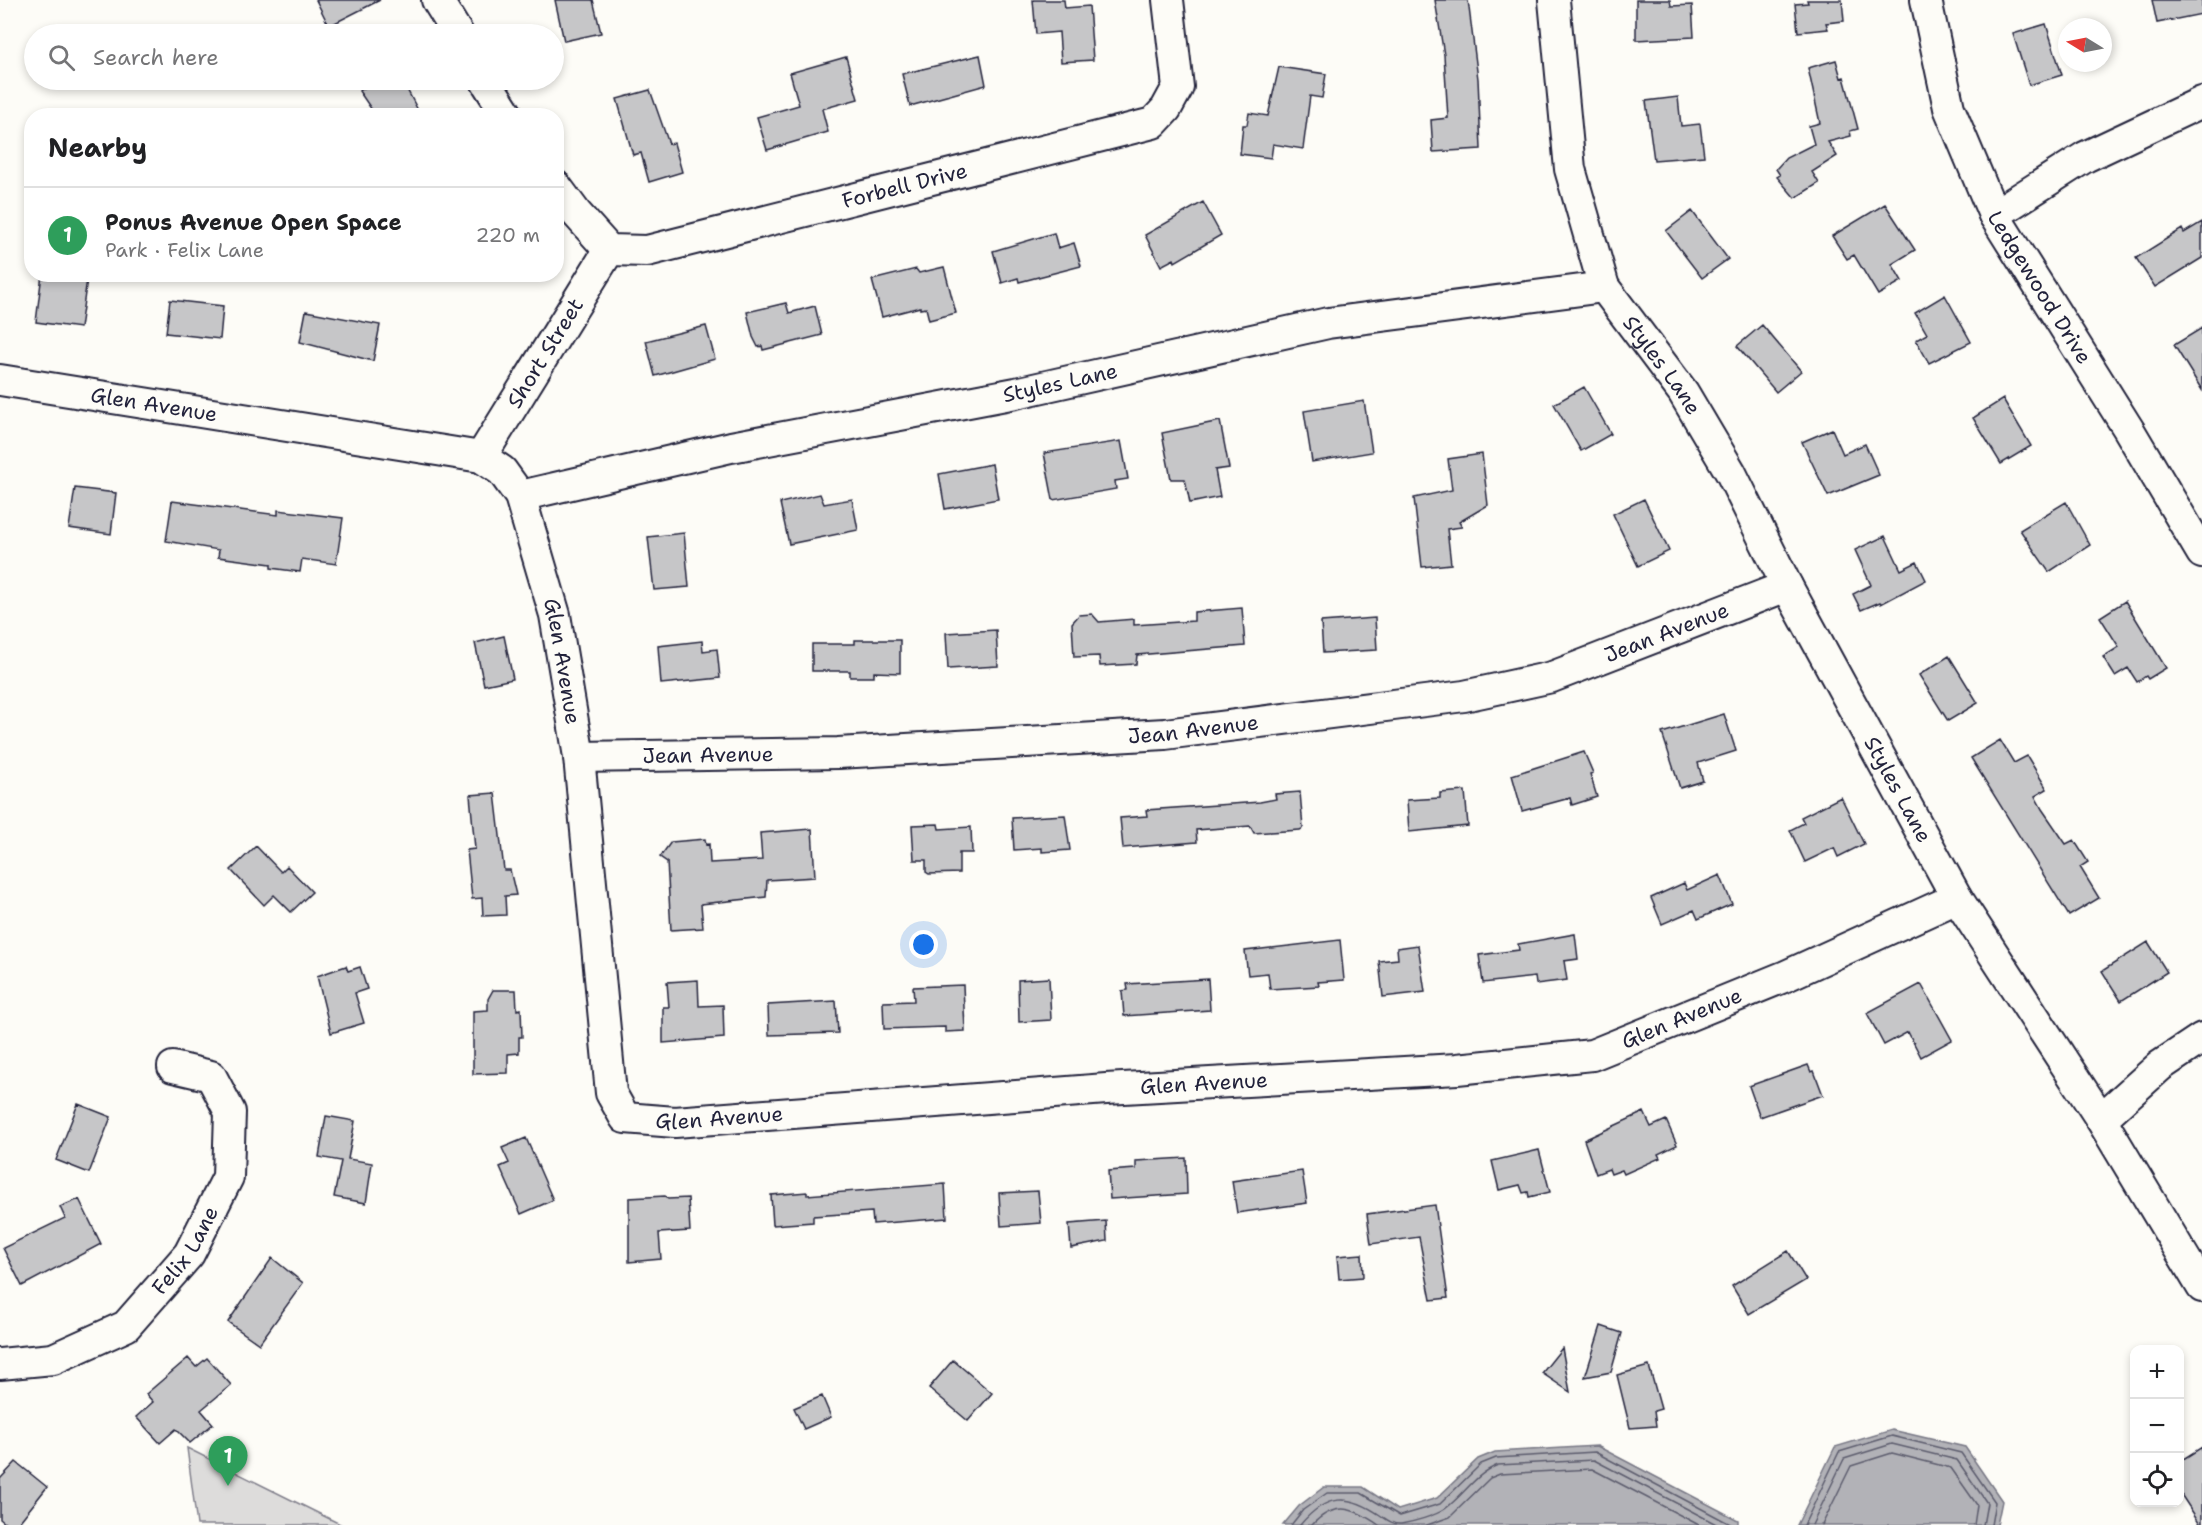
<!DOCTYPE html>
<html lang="en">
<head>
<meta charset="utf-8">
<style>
  body { margin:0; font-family:"Shantell Sans",sans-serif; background:#f2f2f2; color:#202124 }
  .controls { position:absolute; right:18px; bottom:18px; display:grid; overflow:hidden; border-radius:12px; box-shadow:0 3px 9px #0003 }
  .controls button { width:54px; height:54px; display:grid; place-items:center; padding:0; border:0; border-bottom:2px solid #e0e0e0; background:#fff; color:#202124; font:30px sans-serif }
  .compass { position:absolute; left:2058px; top:18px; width:54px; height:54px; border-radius:50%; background:#fff; box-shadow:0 3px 9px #0003; rotate:280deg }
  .you { position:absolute; left:924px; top:945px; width:21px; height:21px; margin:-15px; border:4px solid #fff; border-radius:50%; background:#1a73e8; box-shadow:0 0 0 9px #1a73e833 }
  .badge { display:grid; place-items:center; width:39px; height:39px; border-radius:50%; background:#d93025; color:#fff; font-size:20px; font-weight:700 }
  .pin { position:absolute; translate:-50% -50px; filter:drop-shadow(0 2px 3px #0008) }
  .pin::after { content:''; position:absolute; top:32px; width:21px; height:18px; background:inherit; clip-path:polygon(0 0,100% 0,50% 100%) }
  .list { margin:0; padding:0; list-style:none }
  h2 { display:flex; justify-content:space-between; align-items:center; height:78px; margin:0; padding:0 24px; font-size:26px }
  h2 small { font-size:20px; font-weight:400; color:#757577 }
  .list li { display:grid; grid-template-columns:39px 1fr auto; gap:18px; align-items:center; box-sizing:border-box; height:96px; padding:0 24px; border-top:2px solid #e0e0e0 }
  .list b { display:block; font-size:22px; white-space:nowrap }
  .list p { margin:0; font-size:20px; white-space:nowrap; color:#757577 }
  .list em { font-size:20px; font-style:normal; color:#757577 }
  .icon { flex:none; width:33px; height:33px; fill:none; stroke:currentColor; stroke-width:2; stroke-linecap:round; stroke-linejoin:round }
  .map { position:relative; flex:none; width:2202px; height:1525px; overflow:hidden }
  .search { position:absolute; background:#fff; box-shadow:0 3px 9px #0003; left:24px; top:24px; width:540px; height:66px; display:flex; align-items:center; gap:15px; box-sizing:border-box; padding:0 21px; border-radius:33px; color:#757577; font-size:22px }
  .panel { position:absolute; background:#fff; box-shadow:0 3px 9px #0003; left:24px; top:108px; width:540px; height:174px; border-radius:24px }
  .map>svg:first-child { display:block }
  .green { fill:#dddcdb; stroke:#807f8b; stroke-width:1.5 }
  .water { fill:#b2b2b7; stroke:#787885; stroke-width:1.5 }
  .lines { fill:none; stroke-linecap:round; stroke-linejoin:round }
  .shore { stroke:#5c5c6d; stroke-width:1.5 }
  .building { fill:#c6c6c8; stroke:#22223b; stroke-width:1.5 }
  .street-casing { stroke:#22223b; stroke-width:34 }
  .street { stroke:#fdfcf7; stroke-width:30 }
  .labels { text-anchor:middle; stroke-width:5; stroke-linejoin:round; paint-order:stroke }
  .street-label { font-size:21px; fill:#22223b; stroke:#fdfcf7 }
</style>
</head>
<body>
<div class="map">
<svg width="2202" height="1525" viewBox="0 0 2202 1525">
  <rect width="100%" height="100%" fill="#fdfcf7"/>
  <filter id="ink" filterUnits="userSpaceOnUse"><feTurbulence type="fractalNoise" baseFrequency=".0167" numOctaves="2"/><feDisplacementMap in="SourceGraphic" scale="12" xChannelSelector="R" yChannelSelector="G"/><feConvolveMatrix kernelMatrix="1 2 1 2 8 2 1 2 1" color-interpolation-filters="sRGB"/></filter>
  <g filter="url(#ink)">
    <!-- green -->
    <path class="green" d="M187 1448 342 1525H197Z"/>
    <!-- water -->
    <path class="water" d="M1892 1430 1965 1447 2002 1501 1997 1525H1797L1835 1447Z
      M1597 1446 1738 1520V1525H1283L1299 1506 1324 1487H1363L1398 1510 1437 1498 1478 1459 1495 1452Z"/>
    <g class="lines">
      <!-- shore -->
      <path class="shore" d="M1291 1525 1303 1510 1327 1493H1361L1400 1516 1440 1504 1481 1464 1496 1458 1595 1452 1732 1525
        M1300 1525C1326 1494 1348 1493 1380 1515 1386 1519 1393 1525 1401 1524 1413 1522 1435 1516 1445 1509 1464 1495 1475 1474 1498 1465L1594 1460 1718 1525
        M1312 1525C1336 1500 1354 1508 1379 1525
        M1427 1525 1450 1517 1490 1478 1500 1474 1592 1469 1699 1525
        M1804 1525 1839 1452 1892 1436 1961 1453 1995 1502 1991 1525
        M1812 1525 1844 1459 1892 1444 1957 1460 1987 1503 1983 1525
        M1822 1525 1851 1466 1892 1453 1951 1468 1977 1505 1974 1525"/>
    </g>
    <!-- building -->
    <path class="building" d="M316 0H380L329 26Z
      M555 0H593L601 33 564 41Z
      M1033 0H1064L1065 8 1089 6 1093 60 1061 62 1059 32 1036 34Z
      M1435 0H1468L1478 79 1481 149 1433 152 1431 120 1448 118 1444 55Z
      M1636 0H1670L1671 6 1692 5 1694 37 1636 40Z
      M1807 0H1842L1844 21 1826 23 1828 29 1798 32 1795 4 1808 3Z
      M2152 0H2202V14L2157 23Z
      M2046 24 2062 75 2029 85 2013 34Z
      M980 55 986 85 910 106 902 74Z
      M846 57 858 99 822 109 828 132 767 150 757 117 799 105 790 73Z
      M1836 60 1841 78 1844 77 1858 129 1850 131 1851 136 1828 142 1837 156 1812 172 1819 183 1795 198 1777 177 1780 175 1776 169 1786 158 1814 144 1809 126 1820 123 1808 68Z
      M1279 67 1326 74 1322 98 1310 96 1303 149 1273 144 1271 158 1240 154 1243 125H1247L1249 113 1268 116Z
      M377 80H402L421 116H376L359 91Z
      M650 90 669 144 674 143 682 172 649 182 641 153 633 155 617 99Z
      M1678 97 1681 126 1700 124 1704 156 1654 160 1646 101Z
      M1203 202 1221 235 1175 262 1174 259 1161 266 1145 235Z
      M1885 204 1915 250 1892 264 1902 281 1878 295 1854 255 1847 259 1832 236Z
      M1692 211 1728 259 1702 278 1666 231Z
      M2202 222V258L2155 287 2136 258 2182 229 2184 233Z
      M1054 233 1058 248 1074 243 1081 266 1019 282 1018 278 1002 283 993 251Z
      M944 267 956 313 929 320 926 308 920 309V307L882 317 872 280 916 269 919 273Z
      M42 274 87 279 80 328 36 322Z
      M1945 295 1971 342 1929 363 1916 340 1927 334 1915 313Z
      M170 300 223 306 220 339 166 333Z
      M786 303 789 313 815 306 822 335 763 350 762 346 758 347 753 337 747 312Z
      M306 311 380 325 373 361 300 342Z
      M1762 325 1801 371 1776 392 1737 346Z
      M706 326 715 359 655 376 646 341Z
      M2202 328V390L2174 345Z
      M1584 387 1611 434 1581 451 1554 404Z
      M2003 399 2031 446 2001 464 1973 418Z
      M1364 401 1372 452 1312 462 1304 411Z
      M1220 421 1229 468 1215 470 1220 497 1190 503 1185 479H1171L1162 433Z
      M1832 429 1843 454 1865 444 1879 475 1828 496 1802 442Z
      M1121 441 1128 479 1115 481 1116 489 1053 500 1044 453Z
      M1482 454 1488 505 1459 522 1462 527 1447 529 1451 564 1422 567 1414 498 1452 490 1448 459Z
      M992 464 998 499 945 509 939 474Z
      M75 488 116 493 111 534 69 528Z
      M820 494 824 504 852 499 858 530 789 544 780 503Z
      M1644 499 1669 551 1638 566 1613 514Z
      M172 501 278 515V510L343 518 336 564 302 559 300 572 271 568V564L218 557 219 550 166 541Z
      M2066 502 2090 545 2049 572 2020 530Z
      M684 533 689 587 654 590 648 537Z
      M1885 536 1901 570 1917 562 1926 580 1881 604 1880 602 1861 610 1853 594 1871 585 1855 550Z
      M2125 601 2166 668 2148 679 2146 676 2137 682 2128 668 2115 676 2103 657 2119 647 2100 617Z
      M1242 608 1245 646 1137 655 1136 664 1100 666 1099 656 1074 657 1072 623 1079 615 1092 614 1099 622 1134 619V625L1194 621V612Z
      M1375 618 1377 650 1323 653 1321 622Z
      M996 630 998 666 948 669 946 633Z
      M504 636 513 679 484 685 475 643Z
      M855 640H900V673L874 672V677H850V671H812V644H855Z
      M702 641 703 651 717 649 720 678 661 684 658 646Z
      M1949 656 1978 703 1948 721 1919 675Z
      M1724 714 1736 751 1698 763 1703 781 1680 788 1662 733Z
      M2000 740 2014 763 2027 756 2047 789 2035 796 2042 809 2066 844 2074 840 2088 862 2080 867 2099 898 2069 916 1971 758Z
      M1584 752 1593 773 1590 774 1597 797 1572 805 1570 798 1522 811 1512 775Z
      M1465 791 1468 826 1409 832 1407 800 1440 798V793Z
      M1300 792 1303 828 1300 830 1254 833 1250 826 1196 830 1197 842 1123 848 1120 818 1147 816 1146 810 1260 802 1276 799 1275 794Z
      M495 793 504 870H510L516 895 505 896 506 915 483 916 482 898 472 899 467 850 475 849 470 795Z
      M1841 797 1864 844 1838 857 1834 848 1805 862 1790 830 1804 823 1801 817Z
      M1065 815 1070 850 1042 852V848L1014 850 1012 818Z
      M938 824 939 829 971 827 972 853H959V873L929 874 926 872V860H914L912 825Z
      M812 829 815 877 767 880 766 897 701 904 703 928 671 930 667 862 660 857 671 842 705 839 706 845 709 844 710 863 762 860 760 833Z
      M256 846 281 872 287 866 312 892 291 912 274 895 264 905 231 870Z
      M1720 875 1732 904 1698 919 1694 910 1662 924 1651 898 1684 883 1687 890Z
      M1575 934 1578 959 1564 961 1567 980 1536 984 1535 977 1483 983 1479 955 1519 950 1518 944Z
      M1340 940 1344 980 1318 982 1319 986 1270 989 1268 973 1248 975 1245 951Z
      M2148 942 2167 972 2121 1001 2102 971Z
      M1418 945 1425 992 1383 997 1379 961 1398 959 1397 948Z
      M346 966 348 971 360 967 367 989 355 993 364 1023 331 1033 317 976Z
      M1049 978 1051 1020 1019 1022 1018 980Z
      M1208 979 1210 1010 1124 1016 1122 991 1128 990 1127 984Z
      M698 980 699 1006 723 1005 724 1038 663 1043V1007H669L667 982Z
      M1921 984 1952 1040 1921 1057 1908 1032 1884 1045 1867 1013Z
      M963 985 965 1031 945 1032V1027L884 1029 883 1002 914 1001 913 987Z
      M493 990H516L517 1010 521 1009 522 1037H519V1053L508 1054V1073L473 1074V1011L488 1010V999Z
      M836 1001 838 1033 769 1035 768 1005Z
      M1808 1065 1811 1072 1814 1071 1823 1095 1760 1117 1749 1086Z
      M78 1104 111 1117 89 1173 56 1160Z
      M1644 1112 1651 1127 1666 1120 1677 1145 1658 1154 1660 1158 1624 1174 1622 1170 1611 1174 1609 1169 1596 1174 1584 1140Z
      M326 1116 355 1121 348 1159 372 1163 366 1203 334 1197 341 1161 319 1157Z
      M526 1138 553 1200 521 1214 500 1167 509 1163 502 1148Z
      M1539 1150 1550 1192 1529 1197 1528 1192 1523 1193 1520 1185 1499 1190 1492 1161Z
      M1186 1158 1187 1194 1110 1199 1108 1171 1136 1169V1161Z
      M1302 1171 1307 1203 1237 1213 1232 1181Z
      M945 1184 947 1218 873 1224 872 1212 813 1216V1222L773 1225 771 1195 807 1192V1195Z
      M1038 1191 1041 1223 1001 1226 999 1193Z
      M665 1196 668 1199 688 1198 690 1231 659 1233 661 1259 629 1262V1198Z
      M79 1199 101 1244 22 1286 3 1248 65 1218 60 1207Z
      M1435 1205 1448 1298 1431 1300 1419 1237 1371 1244 1367 1214Z
      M1106 1221 1107 1241 1071 1248 1069 1224Z
      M1788 1251 1806 1280 1749 1314 1732 1286Z
      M1362 1254 1363 1277 1339 1279 1337 1256Z
      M272 1258 303 1283 259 1344 228 1322Z
      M1601 1326 1622 1333 1611 1372 1585 1377Z
      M1562 1348 1570 1392 1542 1373Z
      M188 1358 196 1367 207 1358 231 1385 201 1410 213 1424 190 1443 176 1429 160 1443 136 1417 153 1402 146 1394Z
      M953 1360 992 1393 968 1421 929 1388Z
      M1649 1366 1661 1409 1654 1411 1656 1426 1630 1428 1617 1375Z
      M822 1396 831 1417 804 1429 794 1408Z
      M2202 1447V1525H2201L2180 1493V1461Z
      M16 1462 47 1487 17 1525H7L0 1519V1479Z"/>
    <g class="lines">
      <defs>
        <g id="street">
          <path d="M437 0 458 34"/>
          <path id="s1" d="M1554 0 1570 169 1604 287 1683 392 1731 473 1787 586 1957 898 2101 1119 2202 1287"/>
          <path id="s2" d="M1926 0 1949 108 1994 215 2129 430 2202 553"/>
          <path d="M485 80 508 116"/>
          <path id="s3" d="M556 186 576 213 609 250 647 251 1153 123 1166 109 1178 87 1168 0"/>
          <path d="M1994 215 2085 157 2202 102"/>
          <path id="s4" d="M0 380 481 457 502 471 520 496 555 615 579 757 611 1093 625 1118 675 1122 1106 1089 1457 1069 1592 1055 1786 976 1957 898"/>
          <path id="s5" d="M481 457 609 250"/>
          <path id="s6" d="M520 496 731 447 1016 393 1328 323 1604 287"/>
          <path id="s7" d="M579 757 838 753 1165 734 1464 696 1552 677 1787 586"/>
          <path d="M2101 1119 2160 1066 2202 1038"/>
          <path id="s8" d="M0 1364 53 1359 126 1326 189 1254 228 1177 230 1112 211 1076 173 1067"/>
        </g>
      </defs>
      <!-- street casing -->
      <use href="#street" class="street-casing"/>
      <!-- street -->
      <use href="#street" class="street"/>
    </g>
  </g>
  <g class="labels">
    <!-- street labels -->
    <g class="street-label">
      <text dy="7" stroke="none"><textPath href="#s3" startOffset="387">Forbell Drive</textPath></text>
      <text dy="7" stroke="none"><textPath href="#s2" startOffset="312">Ledgewood Drive</textPath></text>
      <text dy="7" stroke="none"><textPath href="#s5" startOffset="122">Short Street</textPath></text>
      <text dy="7" stroke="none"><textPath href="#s1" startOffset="390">Styles Lane</textPath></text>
      <text dy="7" stroke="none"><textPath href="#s6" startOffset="552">Styles Lane</textPath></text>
      <text dy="7" stroke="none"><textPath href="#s4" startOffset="156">Glen Avenue</textPath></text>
      <text dy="7" stroke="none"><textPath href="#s7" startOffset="1101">Jean Avenue</textPath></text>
      <text dy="7" stroke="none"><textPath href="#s4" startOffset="714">Glen Avenue</textPath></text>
      <text dy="7" stroke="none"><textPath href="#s7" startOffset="615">Jean Avenue</textPath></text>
      <text dy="7" stroke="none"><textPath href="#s7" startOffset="129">Jean Avenue</textPath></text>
      <text dy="7" stroke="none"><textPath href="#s1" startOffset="876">Styles Lane</textPath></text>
      <text dy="7" stroke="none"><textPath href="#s4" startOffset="2244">Glen Avenue</textPath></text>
      <text dy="7" stroke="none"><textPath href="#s4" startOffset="1758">Glen Avenue</textPath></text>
      <text dy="7" stroke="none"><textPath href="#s4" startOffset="1272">Glen Avenue</textPath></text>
      <text dy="7" stroke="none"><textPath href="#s8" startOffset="230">Felix Lane</textPath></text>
    </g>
  </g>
</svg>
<div class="controls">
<button>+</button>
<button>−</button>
<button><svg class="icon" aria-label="locate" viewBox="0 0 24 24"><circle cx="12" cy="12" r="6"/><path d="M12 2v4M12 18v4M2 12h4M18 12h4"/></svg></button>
</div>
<svg class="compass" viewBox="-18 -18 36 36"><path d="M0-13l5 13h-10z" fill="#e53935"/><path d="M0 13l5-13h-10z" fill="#757577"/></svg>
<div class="you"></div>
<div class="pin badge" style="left:228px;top:1486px;background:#2e9e5b">1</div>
<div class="search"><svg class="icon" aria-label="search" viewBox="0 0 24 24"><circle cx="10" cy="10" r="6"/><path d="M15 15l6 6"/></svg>Search here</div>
<section class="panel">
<h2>Nearby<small></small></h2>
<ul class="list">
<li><span class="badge" style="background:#2e9e5b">1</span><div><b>Ponus Avenue Open Space</b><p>Park · Felix Lane</p></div><em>220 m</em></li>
</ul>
</section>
</div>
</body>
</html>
